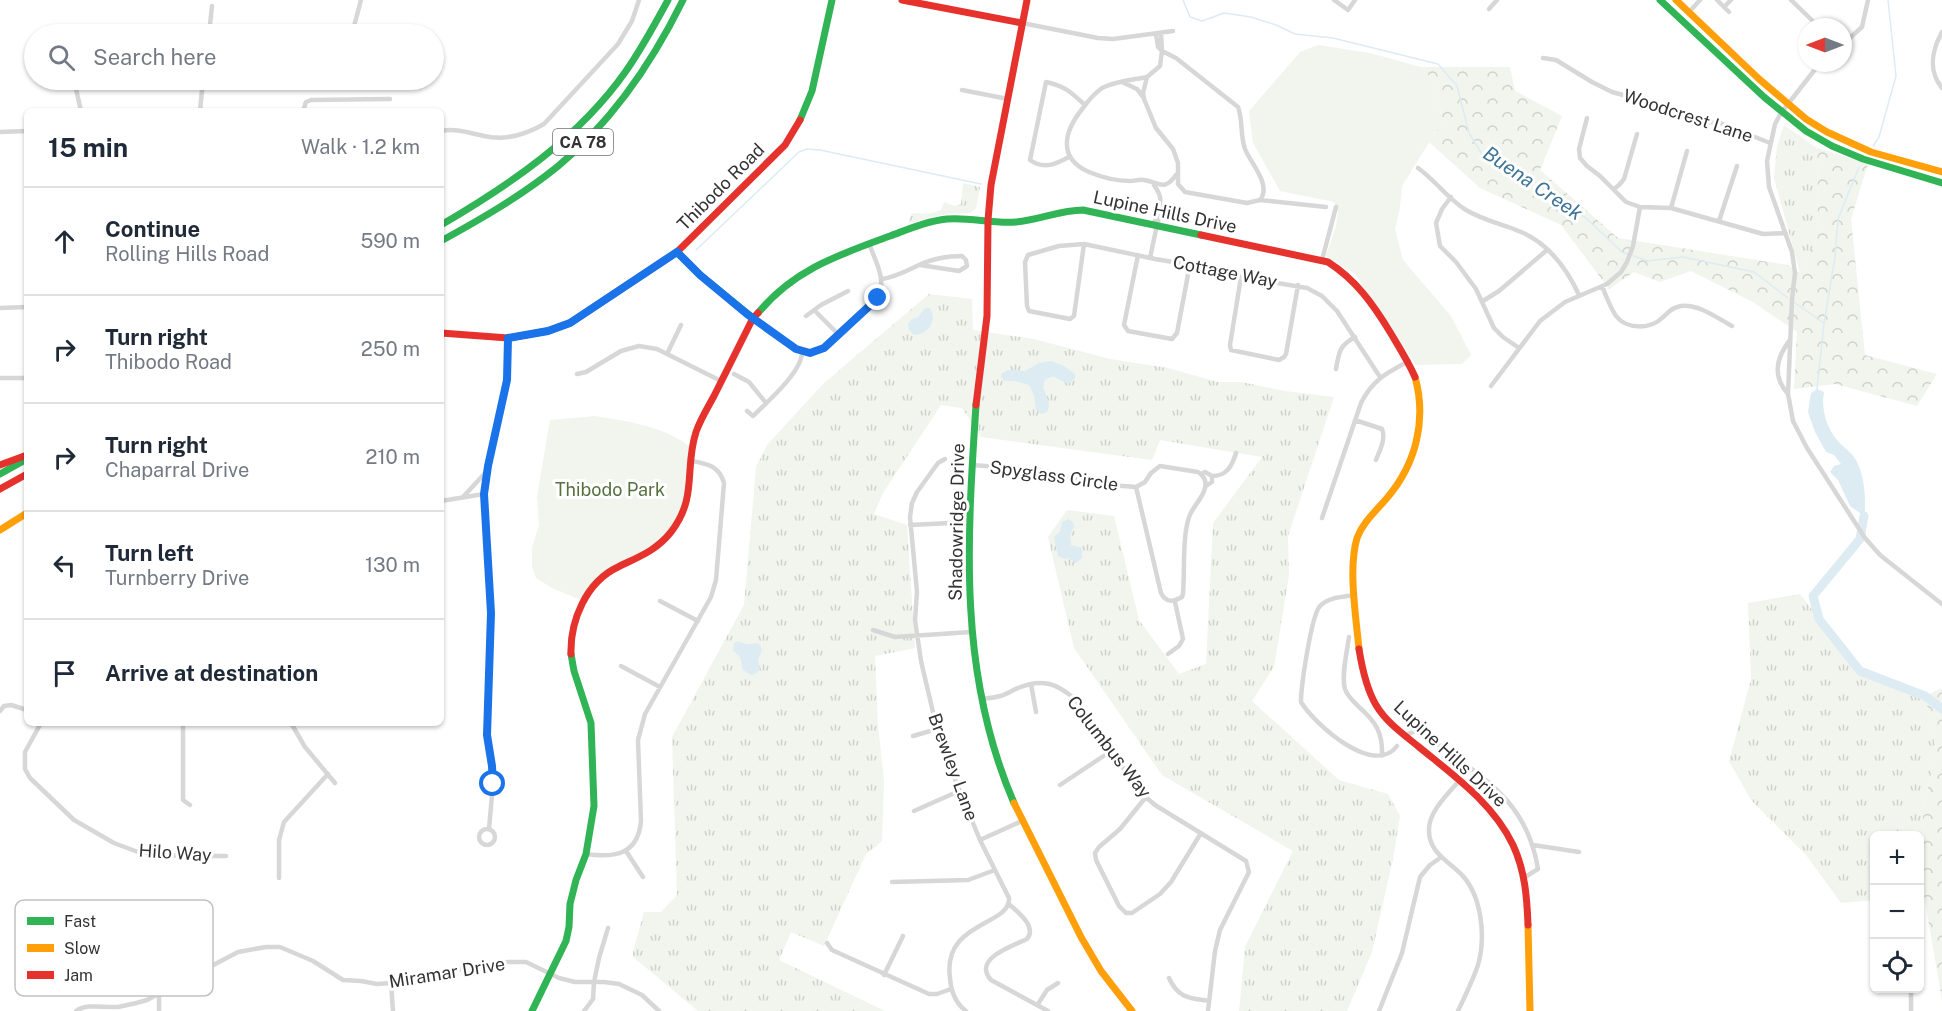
<!DOCTYPE html>
<html lang="en">
<head>
<meta charset="utf-8">
<style>
  body { margin:0; font-family:"Public Sans",sans-serif; background:#f6f6f7; color:#1f2937 }
  .controls { position:absolute; right:18px; bottom:18px; display:grid; overflow:hidden; border-radius:9px; box-shadow:0 2px 4px #0004 }
  .controls button { width:54px; height:54px; display:grid; place-items:center; padding:0; border:0; border-bottom:2px solid #e0e1e3; background:#fff; color:#1f2937; font:30px sans-serif }
  .compass { position:absolute; left:1798px; top:18px; width:54px; height:54px; border-radius:50%; background:#fff; box-shadow:0 2px 4px #0004; rotate:270deg }
  .stop { position:absolute; width:18px; height:18px; margin:-14px; border:4px solid #1a73e8; border-radius:50%; background:#fff }
  .stop.end { background:#1a73e8; border-color:#fff; box-shadow:0 2px 6px #0008 }
  .list { margin:0; padding:0; list-style:none }
  h2 { display:flex; justify-content:space-between; align-items:center; height:78px; margin:0; padding:0 24px; font-size:26px }
  h2 small { font-size:20px; font-weight:400; color:#747a83 }
  .list li { display:grid; grid-template-columns:39px 1fr auto; gap:18px; align-items:center; box-sizing:border-box; height:108px; padding:0 24px; border-top:2px solid #e0e1e3 }
  .list b { display:block; font-size:22px; white-space:nowrap }
  .list p { margin:0; font-size:20px; white-space:nowrap; color:#747a83 }
  .list em { font-size:20px; font-style:normal; color:#747a83 }
  .icon { flex:none; width:33px; height:33px; fill:none; stroke:currentColor; stroke-width:2; stroke-linecap:round; stroke-linejoin:round }
  .map { position:relative; flex:none; width:1942px; height:1011px; overflow:hidden }
  .search { position:absolute; background:#fff; box-shadow:0 2px 4px #0004; left:24px; top:24px; width:420px; height:66px; display:flex; align-items:center; gap:15px; box-sizing:border-box; padding:0 21px; border-radius:33px; color:#747a83; font-size:22px }
  .panel { position:absolute; background:#fff; box-shadow:0 2px 4px #0004; left:24px; top:108px; width:420px; height:618px; border-radius:9px }
  .map>svg:first-child { display:block }
  .grass { fill:url(#grass-tufts) }
  .forest { fill:url(#forest-crowns) }
  .park { fill:#f1f5ed }
  .water { fill:#ddebf3 }
  .lines { fill:none; stroke-linecap:round; stroke-linejoin:round }
  .stream { stroke:#ddebf3; stroke-width:1.5 }
  .river { stroke:#ddebf3; stroke-width:9 }
  .street { stroke:#d7d7d7; stroke-width:4.5 }
  .fast { stroke:#30b455; stroke-width:7 }
  .slow { stroke:#ff9f0a; stroke-width:7 }
  .jam { stroke:#e5322d; stroke-width:7 }
  .route { stroke:#1a73e8; stroke-width:8 }
  .labels { text-anchor:middle; stroke-width:6; stroke-linejoin:round; paint-order:stroke }
  .shield { fill:#fff; stroke:#707070; stroke-width:1.5 }
  .shield-label { font-size:16px; font-weight:bold; fill:#333 }
  .street-label { font-size:18px; fill:#333; stroke:#fff }
  .park-label { font-size:18px; fill:#56703f; stroke:#fff }
  .water-label { font-size:20px; font-style:italic; fill:#3f7597; stroke:#fff }
  .key { fill:#fff; stroke:#c2c2c2; stroke-width:1.5 }
  .key-label { font-size:16px; fill:#333 }
</style>
</head>
<body>
<div class="map">
<svg width="1942" height="1011" viewBox="0 0 1942 1011">
  <defs>
    <pattern id="grass-tufts" width="24" height="20" patternUnits="userSpaceOnUse" patternTransform="scale(1.5)"><rect width="24" height="20" fill="#f1f5ed"/><path d="M3 7l-1-3M5 7V3M7 7l1-3M15 17l-1-3M17 17v-4M19 17l1-3" fill="none" stroke="#cfd2cc"/></pattern>
    <pattern id="forest-crowns" width="20" height="18" patternUnits="userSpaceOnUse" patternTransform="scale(1.5)"><rect width="20" height="18" fill="#f1f5ed"/><path d="M2 6a3 3 0 1 1 6 0M12 15a3 3 0 1 1 6 0" fill="none" stroke="#cfd2cc"/></pattern>
  </defs>
  <rect width="100%" height="100%" fill="#fff"/>
  <!-- grass -->
  <path class="grass" d="M1784 125 1817 148 1818 236 1800 273 1774 178 1777 146Z
    M963 183 980 187 976 209 970 213 946 214 908 223 912 213 929 214 941 210 944 202 955 206 961 204Z
    M929 294 972 299 973 330 1034 339 1110 359 1168 368 1218 382H1241L1285 391 1334 397 1288 536 1289 575 1274 667 1252 701 1339 780 1388 794 1400 816 1393 859 1372 952 1347 1011H1239L1245 947 1293 851 1162 775 1074 648 1048 537 1067 510 1114 516 1139 620 1179 674 1206 664 1213 523 1262 457 1160 440 1152 460 981 437 962 408 941 405 883 493 874 514 907 525 915 648 875 656 878 725 884 781 882 841 866 854 824 946 791 932 779 960 885 1011H698L632 956 644 912H661L677 895 672 737 744 605 756 467 767 445 824 383Z
    M1800 594 1860 671 1925 696 1937 753 1923 807 1924 895H1920V836H1874V900L1841 903 1806 855 1751 800 1729 761 1751 679 1748 603Z"/>
  <!-- forest -->
  <path class="forest" d="M1421 67H1510L1515 91 1562 116 1540 170 1618 238 1788 265 1800 273 1818 236 1817 148 1868 164 1851 219 1865 355 1937 374 1917 406 1835 384 1794 389 1797 332 1753 302 1691 271 1660 282 1634 272 1609 289 1561 225 1480 188 1429 142 1442 122 1436 84Z
    M1942 688V1000L1924 895 1923 807 1937 753 1925 696Z"/>
  <!-- park -->
  <path class="park" d="M1318 45 1370 53 1421 67 1436 84 1442 122 1402 186 1400 208 1395 229 1403 260 1451 316 1471 355 1462 364 1416 365 1355 274 1326 256 1336 226 1338 212 1334 202 1280 191 1253 143 1249 111 1300 52Z
    M595 416C626 421 669 427 692 449L687 503 661 543 616 567 583 601 552 588 536 578 532 567V548L539 525 537 497 550 420Z"/>
  <!-- water -->
  <path class="water" d="M925 308H930C938 322 928 334 914 335L909 330 908 324 911 320 918 317Z
    M1051 361 1064 366 1075 374V379L1068 384 1053 376 1045 380 1043 387C1046 397 1052 402 1047 412L1041 414 1036 410 1034 395 1029 385 1015 381H1004L1001 377 1002 373 1009 370 1025 371 1039 363Z
    M1817 389 1824 392C1821 408 1826 427 1837 440 1842 446 1849 450 1854 457 1864 471 1867 500 1864 516L1850 506 1838 480 1830 472 1834 466 1841 464 1834 455 1826 452 1815 432 1808 412 1811 393Z
    M1068 519 1073 522 1074 527 1070 535 1071 545 1082 548V558L1076 563 1069 558 1064 559 1058 556 1054 537 1060 532 1062 522Z
    M736 642C741 641 742 644 747 644 752 645 755 641 760 645L762 650 758 660 760 668 757 673 751 675 743 670 740 657 733 650 734 644Z"/>
  <g class="lines">
    <!-- stream -->
    <path class="stream" d="M1183 0 1190 17 1202 21 1224 13 1251 17 1276 25 1295 34 1333 38 1438 64 1457 86 1469 133 1482 154 1532 180 1587 219 1622 252 1648 261 1683 257 1754 272 1788 298
      M1873 146 1879 137 1896 76 1888 0
      M696 250 799 152 807 149 820 150 981 184
      M1795 303 1824 323
      M1817 389 1824 323 1835 257 1838 219 1859 167"/>
    <!-- river -->
    <path class="river" d="M1864 516 1860 539 1813 596 1819 619 1860 671 1925 696 1942 709"/>
    <!-- street -->
    <path class="street" d="M1334 0 1348 10 1355 0
      M1717 0 1729 12
      M1791 0 1819 27
      M1724 7 1731 0
      M1489 9 1497 0
      M1689 12 1700 0
      M1022 23 1098 38 1113 39 1173 31
      M62 27 64 34
      M1942 32C1932 50 1928 71 1942 88
      M209 34 212 6
      M352 34 361 0
      M1156 34 1158 47 1162 51 1161 33
      M1843 44 1862 27 1868 0
      M1543 58 1556 60 1592 82 1612 92 1668 107 1696 121 1720 123 1770 143
      M1820 63 1781 113 1775 124 1767 161 1769 187 1792 252 1795 273 1792 299 1788 394 1793 421 1807 448 1865 538 1880 555 1942 604
      M1147 77C1132 80 1116 81 1102 88 1095 93 1088 101 1083 108 1064 131 1057 158 1089 172 1101 177 1117 181 1130 181 1135 181 1139 179 1144 180 1159 182 1164 192 1176 175
      M74 80 81 111
      M1122 82 1137 89 1144 98
      M962 90 1008 99
      M200 111 203 80
      M303 111 306 102 311 100 390 99
      M1587 118 1579 149 1580 158 1587 166 1600 176 1626 202 1640 207 1671 208 1763 234 1785 233
      M441 131C456 128 469 133 484 136 505 141 525 135 544 124L618 44 632 21 639 0
      M0 132 27 131
      M1069 157C1056 164 1044 170 1030 160L1046 82C1065 86 1071 92 1085 105
      M1418 168C1435 180 1448 199 1466 210 1485 221 1502 224 1521 232 1549 244 1567 269 1579 295
      M1154 185C1160 194 1162 198 1159 209
      M1614 189 1619 185 1624 179 1637 134
      M1451 197 1442 209 1436 223 1440 246 1456 262 1476 289 1494 328 1503 337 1519 348
      M1260 200C1272 185 1251 164 1245 149 1240 135 1243 120 1238 107L1176 58 1162 51 1160 66 1147 77 1143 93 1144 99 1156 128 1173 149 1178 163V184L1185 192 1247 203 1260 200 1326 207
      M1671 208 1687 151
      M1719 221 1737 166
      M1154 224 1157 211 1159 209 1158 225
      M1084 244 1074 316 1070 319 1029 311 1027 306 1025 262 1028 255 1059 246 1084 244 1155 259 1210 268 1241 277 1307 288 1322 296 1337 311 1380 377
      M1138 255 1124 325 1128 331 1172 339 1177 333 1190 264
      M1150 258 1157 225
      M1322 260 1336 207
      M1241 277 1230 345 1231 350 1279 360 1284 357 1286 354 1298 285
      M882 279C896 277 906 271 919 265 932 259 947 256 962 256L966 260 967 266 959 271 920 265
      M1602 286C1606 296 1610 307 1616 316 1626 329 1650 330 1662 318 1669 312 1671 308 1681 306 1699 304 1717 318 1732 326
      M1483 301 1499 291 1547 250
      M0 308 27 307
      M814 310 838 334
      M806 316 821 305 848 291
      M753 318 802 352 810 353 824 348 878 298C887 279 875 261 869 243
      M667 354 681 325
      M1336 369C1339 352 1339 346 1355 337
      M577 374 586 372 621 351 639 346 657 349 721 381
      M734 374 749 382 766 403
      M0 378H27
      M1491 386 1540 321 1565 302 1607 284 1621 272 1627 262 1633 246 1640 207
      M1788 394C1772 376 1776 358 1790 340
      M747 411 753 416C768 401 802 372 802 352
      M1355 420 1382 429C1386 439 1380 450 1376 460
      M945 459 938 463 917 492 912 503 910 517 917 592 915 620 921 661 937 729 946 757 980 840 1009 898C1011 926 942 921 950 978 951 991 955 1003 966 1011
      M972 465 1040 470 1097 484 1136 487 1145 482 1151 473 1160 466 1198 472C1204 476 1207 481 1205 488 1203 498 1193 506 1189 517 1182 539 1185 570 1183 594L1182 597C1173 602 1166 603 1161 593L1136 487
      M1201 474 1205 472 1212 476V482L1206 486
      M1212 476C1227 476 1232 466 1236 453
      M463 497 487 471
      M441 501 484 494
      M1322 518 1361 403C1373 379 1387 373 1409 361
      M910 525 951 523
      M1355 595C1343 597 1328 597 1320 606 1311 616 1301 687 1301 702 1315 725 1374 777 1397 746
      M660 601 698 621
      M873 630 895 637 971 632
      M1349 637C1347 651 1341 677 1345 689 1348 697 1353 701 1359 707 1376 722 1383 733 1382 756
      M1168 654 1179 646 1183 639 1175 602
      M621 666 660 687
      M1031 684 1036 712
      M981 699C988 698 994 698 1000 696 1006 695 1012 690 1018 688 1042 678 1056 683 1075 699L1140 792 1155 805 1246 861 1249 872 1220 930 1215 951 1208 1011
      M0 711 4 706 11 705 27 710
      M41 723 25 752V769L30 778 74 820 114 843 138 852 180 856H226
      M183 723V800L190 805
      M291 723 305 747 335 783
      M913 736 937 729
      M1406 737C1410 731 1417 731 1423 733 1476 775 1526 795 1538 869L1525 877
      M1060 785 1111 751
      M1146 797 1120 829 1099 847 1095 853 1096 860 1119 906 1126 913H1132L1160 894 1171 882 1201 833
      M914 811 959 791
      M479 837a8 8 0 1 1 16 0a8 8 0 1 1-16 0Z
      M489 829 493 784V767L487 735 491 613 484 494 488 466 507 380 508 338
      M980 840 1022 821
      M1533 845 1579 852
      M626 851 643 877
      M586 854C614 858 638 855 641 821L638 740 645 714 711 597 716 580 724 483C719 466 708 464 692 461
      M279 878V840L284 822 328 774
      M892 882 968 880 995 870
      M1010 905C1019 913 1037 927 1027 939 1012 946 972 959 991 980L1048 1011
      M827 943 832 950 929 994H937L951 989
      M884 975 903 936
      M1169 978C1178 998 1189 998 1209 1001
      M391 983 393 1011
      M1911 988V1011
      M1038 1004 1047 990 1058 983
      M76 1011C87 1003 105 1008 118 1007 128 1005 138 1003 147 1000L238 952 266 947H280L313 961 343 980 361 981 377 984 391 983 430 974 508 962H526L559 978 575 982H604L619 984 642 995 659 1011
      M159 1011V992
      M584 1011 593 999 594 982 599 958 608 928
      M1379 1011 1402 953 1420 877 1430 865 1440 858
      M1458 1011C1465 996 1473 980 1478 965 1486 937 1482 894 1460 873 1448 861 1429 852 1429 831 1428 812 1448 794 1459 781"/>
    <!-- fast -->
    <path class="fast" d="M1660 0 1764 97 1806 131 1832 146 1863 159 1942 183
      M800 120 812 91 832 0
      M441 225C511 184 579 138 626 71 642 48 655 24 668 0
      M441 241C481 219 521 196 557 167 612 122 652 63 683 0
      M677 252 700 275 753 318
      M758 313C794 269 839 255 890 236 909 229 927 221 947 219 970 217 993 224 1016 222 1039 220 1060 210 1083 210L1201 235
      M976 405C967 542 958 674 1014 803
      M0 474 27 459
      M532 1011 566 941 569 927 570 904 576 880 586 854 594 806 591 723 574 671 571 654"/>
    <!-- slow -->
    <path class="slow" d="M1676 0 1759 79 1806 119 1827 132 1871 152 1942 172
      M0 530 27 513
      M1359 649C1356 617 1348 568 1357 538 1363 522 1376 511 1387 498 1416 464 1427 420 1415 377
      M1014 803 1081 937 1101 971 1132 1011
      M1528 925 1530 1011"/>
    <!-- jam -->
    <path class="jam" d="M902 0 1022 23
      M1201 235 1328 262C1356 280 1373 304 1390 332 1399 347 1408 361 1415 377
      M441 333 508 338 548 331 570 323 677 252 785 145 800 120
      M976 405 987 316 988 220 991 185 1027 0
      M0 465 27 455
      M0 489 27 474
      M1359 649C1362 668 1366 688 1376 705 1386 722 1403 734 1419 747 1453 775 1493 803 1513 845 1525 871 1527 897 1528 925
      M571 654C570 621 586 582 618 567 638 557 656 551 671 532 698 497 684 469 696 432 700 420 708 407 714 396 727 370 740 344 753 318L758 313"/>
  </g>
  <g class="lines">
    <!-- route -->
    <path class="route" d="M493 784 492 766 487 735 491 613 484 494 488 466 507 380 508 338 548 331 570 323 677 252 700 275 747 314 796 349 810 353 824 348 878 298"/>
  </g>
  <g class="labels">
    <!-- shield labels -->
    <rect class="shield" x="553" y="129" width="60" height="26" rx="4.5"/>
    <g class="shield-label">
      <text x="583" y="148">CA 78</text>
    </g>
    <!-- street labels -->
    <g class="street-label">
      <text transform="translate(1688 116) rotate(18)" y="6">Woodcrest Lane</text>
      <text transform="translate(721 187) rotate(-45)" y="6">Thibodo Road</text>
      <text transform="translate(1165 212) rotate(12)" y="6">Lupine Hills Drive</text>
      <text transform="translate(1225 272) rotate(11)" y="6">Cottage Way</text>
      <text transform="translate(1054 476) rotate(8)" y="6">Spyglass Circle</text>
      <text transform="translate(957 522) rotate(-89)" y="6">Shadowridge Drive</text>
      <text transform="translate(1109 747) rotate(52)" y="6">Columbus Way</text>
      <text transform="translate(1450 754) rotate(43)" y="6">Lupine Hills Drive</text>
      <text transform="translate(953 767) rotate(70)" y="6">Brewley Lane</text>
      <text transform="translate(175 853) rotate(4)" y="6">Hilo Way</text>
      <text transform="translate(447 973) rotate(-9)" y="6">Miramar Drive</text>
    </g>
    <!-- park labels -->
    <g class="park-label">
      <text x="610" y="496">Thibodo Park</text>
    </g>
    <!-- water labels -->
    <g class="water-label">
      <text transform="translate(1533 183) rotate(34)" y="7">Buena Creek</text>
    </g>
  </g>
  <!-- legend -->
  <rect x="15" y="900" width="198" height="96" rx="9" class="key"/>
  <rect x="27" y="917" width="27" height="8" fill="#30b455"/>
  <rect x="27" y="944" width="27" height="8" fill="#ff9f0a"/>
  <rect x="27" y="971" width="27" height="8" fill="#e5322d"/>
  <g class="key-label">
    <text x="64" y="927">Fast</text>
    <text x="64" y="954">Slow</text>
    <text x="64" y="981">Jam</text>
  </g>
</svg>
<div class="controls">
<button>+</button>
<button>−</button>
<button><svg class="icon" aria-label="locate" viewBox="0 0 24 24"><circle cx="12" cy="12" r="6"/><path d="M12 2v4M12 18v4M2 12h4M18 12h4"/></svg></button>
</div>
<svg class="compass" viewBox="-18 -18 36 36"><path d="M0-13l5 13h-10z" fill="#e53935"/><path d="M0 13l5-13h-10z" fill="#747a83"/></svg>
<div class="stop" style="left:493px;top:784px"></div>
<div class="stop end" style="left:878px;top:298px"></div>
<div class="search"><svg class="icon" aria-label="search" viewBox="0 0 24 24"><circle cx="10" cy="10" r="6"/><path d="M15 15l6 6"/></svg>Search here</div>
<section class="panel">
<h2>15 min<small>Walk · 1.2 km</small></h2>
<ul class="list">
<li><svg class="icon" aria-label="ahead" viewBox="0 0 24 24"><path d="M12 20V5M6 11l6-6 6 6"/></svg><div><b>Continue</b><p>Rolling Hills Road</p></div><em>590 m</em></li>
<li><svg class="icon" aria-label="right" viewBox="0 0 24 24"><path d="M7 20v-9h11M14 6l5 5-5 5"/></svg><div><b>Turn right</b><p>Thibodo Road</p></div><em>250 m</em></li>
<li><svg class="icon" aria-label="right" viewBox="0 0 24 24"><path d="M7 20v-9h11M14 6l5 5-5 5"/></svg><div><b>Turn right</b><p>Chaparral Drive</p></div><em>210 m</em></li>
<li><svg class="icon" aria-label="left" viewBox="0 0 24 24"><path d="M17 20v-9H6M10 6l-5 5 5 5"/></svg><div><b>Turn left</b><p>Turnberry Drive</p></div><em>130 m</em></li>
<li><svg class="icon" aria-label="arrive" viewBox="0 0 24 24"><path d="M6 21V4h12l-3 4 3 4H6"/></svg><div><b>Arrive at destination</b></div></li>
</ul>
</section>
</div>
</body>
</html>
